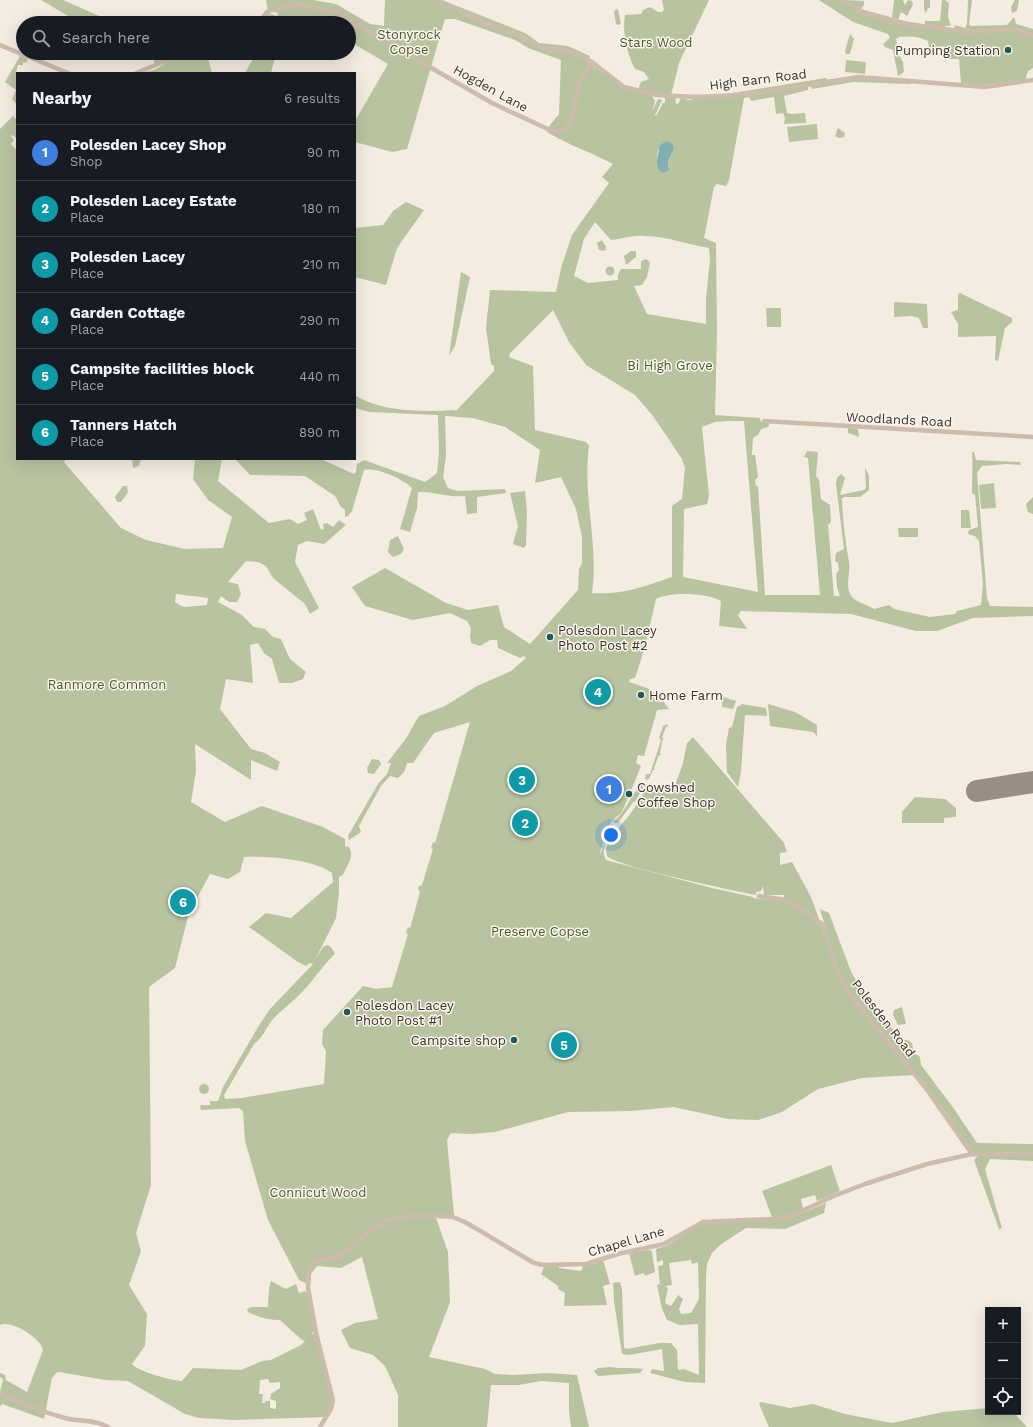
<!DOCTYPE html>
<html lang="en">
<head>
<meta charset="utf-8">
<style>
  body { margin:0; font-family:"Work Sans",sans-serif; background:#242831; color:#f1f3f6 }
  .controls { position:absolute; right:12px; bottom:12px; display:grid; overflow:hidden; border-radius:0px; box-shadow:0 4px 16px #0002 }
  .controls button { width:36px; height:36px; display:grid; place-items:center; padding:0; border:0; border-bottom:1px solid #363941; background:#171b24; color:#f1f3f6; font:20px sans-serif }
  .you { position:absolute; left:611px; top:835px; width:14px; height:14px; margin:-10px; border:3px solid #fff; border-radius:50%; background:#1a73e8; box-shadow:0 0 0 6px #1a73e833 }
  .badge { display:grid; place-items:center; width:26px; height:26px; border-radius:50%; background:#ea580c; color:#fff; font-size:13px; font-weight:700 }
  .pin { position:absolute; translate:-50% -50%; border:2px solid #fff; box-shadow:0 1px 4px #0006 }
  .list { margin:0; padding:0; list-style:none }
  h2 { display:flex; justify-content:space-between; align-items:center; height:52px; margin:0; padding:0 16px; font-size:17px }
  h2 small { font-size:13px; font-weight:400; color:#9ea1a6 }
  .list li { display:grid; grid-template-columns:26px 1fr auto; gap:12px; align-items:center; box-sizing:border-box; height:56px; padding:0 16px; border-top:1px solid #363941 }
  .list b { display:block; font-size:15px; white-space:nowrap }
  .list p { margin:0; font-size:13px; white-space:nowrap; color:#9ea1a6 }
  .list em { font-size:13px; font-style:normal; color:#9ea1a6 }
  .icon { flex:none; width:22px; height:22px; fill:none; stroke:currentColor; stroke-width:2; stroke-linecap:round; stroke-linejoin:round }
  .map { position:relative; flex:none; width:1033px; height:1427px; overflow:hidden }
  .search { position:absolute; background:#171b24; box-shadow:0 4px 16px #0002; left:16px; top:16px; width:340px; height:44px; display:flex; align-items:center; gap:10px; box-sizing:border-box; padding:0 14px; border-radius:22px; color:#9ea1a6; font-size:15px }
  .panel { position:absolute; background:#171b24; box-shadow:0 4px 16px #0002; left:16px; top:72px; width:340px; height:388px; border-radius:0px }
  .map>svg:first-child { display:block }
  .green { fill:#b8c4a0; fill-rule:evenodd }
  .water { fill:#7fb0b2 }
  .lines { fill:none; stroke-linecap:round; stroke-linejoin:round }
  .runway { stroke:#988e86; stroke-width:22 }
  .minor { stroke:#cdbbac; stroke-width:4.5 }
  .poi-dot { fill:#1f5a5e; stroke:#fbf5ee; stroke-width:1.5 }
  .labels { text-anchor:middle; stroke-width:3; stroke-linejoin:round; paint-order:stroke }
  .park-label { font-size:13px; fill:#4a5a2e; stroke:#fbf5ee }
  .poi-label { font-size:13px; fill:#3b302b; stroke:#fbf5ee; text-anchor:start }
  .street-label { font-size:13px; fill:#3b302b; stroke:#fbf5ee }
</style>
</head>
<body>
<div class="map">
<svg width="1033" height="1427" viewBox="0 0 1033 1427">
  <rect width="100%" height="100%" fill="#f4ebe1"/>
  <!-- green -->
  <path class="green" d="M41 0H63L115 23H80Z
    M266 0H313L336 4 370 24 384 26 385 0H442L525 33 539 43 568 46 590 56 588 62 625 89 652 96 655 101 652 112 658 99 662 100 655 115 656 116 663 103H665V97L675 98 676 101 675 103 678 104 681 98 689 100 826 78 828 82 861 78 912 83 909 84 853 82 812 89 811 86H808V90L784 96 787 113 792 114 793 119 792 114 805 113 806 123 784 124 785 118 783 113 776 114 774 97 751 101 749 97 744 98 729 180 726 186 717 184 714 187 704 238 716 243 717 331 715 415 760 418 761 422 770 423 768 427 761 429 758 435 753 438 752 455H755L758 477 755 480 756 486H758L765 595H820L808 458 804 457 807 451 818 452 816 476 819 480 821 499 830 505 831 522 828 525 834 596H840L837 587 836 574 839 570 838 563 835 561 836 553 844 549 836 484 837 478 841 474 845 478 840 495 864 490 866 488 865 467 869 476V490L860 497H844L842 499C843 520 845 541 849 562 851 573 844 587 852 597 856 602 868 605 874 609L889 605 894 609 930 617 955 614 957 611 981 605 983 584 979 541 975 536 968 534 969 530 978 527 975 495 972 493C972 479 973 466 972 452H974L976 460 1020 462 1021 465 1006 464 982 466 977 473 987 598 990 606 1033 607V616L973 618 937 631H916L851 614 741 611 738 615 747 629 719 626 721 601C708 593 670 591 656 599L645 647 635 678 630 679 629 682 647 688 660 697 659 703 663 701 669 709 657 710 644 756 638 755 636 763 641 766 626 803 621 813 611 822 600 852 601 853 602 849 612 823 613 828C607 838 600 849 606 860L712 888 753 897V898L783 901 793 905 820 925 834 967 849 996 913 1075 862 1078 818 1089 782 1112 758 1120 728 1119 674 1107 631 1111 568 1112 495 1132 471 1134 451 1133 447 1140 454 1215 452 1219 436 1218 448 1252 450 1302 429 1357 485 1369 495 1374 514 1375 547 1373 577 1375 589 1427H571L569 1411V1383L541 1381 519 1385H491L487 1427H398V1395L385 1366 373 1355 350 1348 341 1330 355 1323 378 1319 362 1257 341 1268 317 1266 311 1274 310 1285 299 1280 268 1220 245 1141 243 1111 239 1108 201 1110 200 1106 201 1105H210V1101H218L223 1087 258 1027 270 1009 313 964 310 963 306 966 298 962 249 927 266 913 291 918 333 882 332 873C313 859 267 856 244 857L240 872 228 879 210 874 189 913 175 968 149 987 151 1185 136 1233 141 1251 129 1285 147 1314 145 1346 132 1364C136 1371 173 1381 182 1381L193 1368 241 1370 262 1361 271 1360 301 1345 305 1341 302 1340 280 1320C268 1320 258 1317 248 1312L247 1309 251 1307H268L269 1288 271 1281 286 1289 296 1284 299 1293 305 1291 307 1293 314 1330 312 1334 306 1336 316 1333 333 1400 327 1417 234 1420 199 1418 185 1414 128 1381 105 1380 59 1372 56 1373 52 1378 44 1419 2 1404 0 1407V1427V1394H4L0 1392 3 1379 0 1377V1373L5 1375 6 1380 27 1392 43 1350C42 1339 11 1319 0 1325V129L13 116 17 120V139L13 135 11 136 14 140 11 144 17 151V459H66L64 462 121 528 146 540 185 549 223 548 232 517 208 500 193 479 195 459H222L218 481 269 523 290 519 298 524 307 520 304 513 313 509 321 530 324 529 323 524 327 523 333 527 339 520 346 525 324 544 307 541 298 545 295 562 319 608 310 614 305 604 273 578 266 566 258 562 246 561 228 582 238 584 241 594 237 602H229L221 596 218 602 242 615 254 627 265 629 273 637 281 639 290 659 306 672 303 679 292 683H279L272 659 264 653 258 643 250 645 253 683 226 679 220 709 251 749 265 753 280 762 277 771 251 760V780L195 744 196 771 191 802 225 822 262 806 323 827 345 839V846L349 847C355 857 347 865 343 875L339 877V893L336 918 315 960 323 947 327 945 331 947 335 954C322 966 314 980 302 992 293 1002 281 1010 272 1020 266 1028 262 1039 254 1044L224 1095 225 1099 242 1098 324 1084 326 1051 322 1044 323 1030 363 986 376 989 392 987 408 934 406 933 408 927 410 928 420 892 418 889 419 886 422 885 433 849 431 848 433 842 435 843 470 722 434 733 413 763H407L404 772 398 778 390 776 381 786 359 826 361 832 349 840 348 836 378 784 387 774 391 763H387L405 740 419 716 445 706 477 686 511 671 526 658 524 656 520 658 498 648 497 640H490L480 646 471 643 470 636 471 628 467 621 450 613 413 620 365 606 352 587 385 568 446 603 468 610 498 605 504 627 530 644 578 590 579 569 582 563V537L576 509 561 477 535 483 540 450 505 427 473 418 445 416 446 456 443 477 448 488 458 491 505 489 506 493 477 497V513L467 514 465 496C448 498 435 491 418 492L417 508 410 532 400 529 412 488C403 479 377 467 364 470L352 511 348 516 345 517V510L341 507 335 496 305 476 250 475 235 459H321L354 474 356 472 357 464 364 460 425 482 437 473 439 452 438 415 369 412 355 408V395C380 412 424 412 454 410L456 411 494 371V366L491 364 486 328 490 290 556 292 561 268 572 235 609 183 602 177 613 164C591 152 568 145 547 132L550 125 559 114 561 60 528 48 515 40 455 19H445L407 149 392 152 355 142V121L388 64 349 41V23H331L284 17 283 23H260L268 13 277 16 278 13 268 10ZM673 144 674 149 668 161 669 167 657 160 658 150ZM595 222 611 240C623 239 631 235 645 236 667 236 688 245 709 248L710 259 706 298V324L647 314 634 286 642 285 647 277 650 262 646 259 641 261V269H621L618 275V280L588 283 574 276 584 239ZM553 310 569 342 586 365 635 395 653 416 682 459 685 468 682 499 672 506V577C643 587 623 595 592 593 599 544 582 495 589 446L586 442 535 430 533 366 509 357 510 353ZM728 421H744L758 592 683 577 684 509 707 504 709 496 702 427 715 422ZM176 594 208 598 207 605 186 607 181 606 175 602ZM268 1379 270 1383 280 1382V1388L271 1394 270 1399 276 1401V1409L270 1408V1401H265V1403H262L263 1394H259L260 1380Z
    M662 0H709L679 63 671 95 638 90 641 82 649 79 644 72 635 69C627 54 622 32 625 15L641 14 643 10 650 7 658 12H662L664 9Z
    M819 0H840L864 14 967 32 985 33 1016 30 1033 37V68L1028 71 1025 80 982 85 961 83 959 59H949L947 48 942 46 936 49 929 47 928 41C915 36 914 36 899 37L896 39 899 55 903 62 904 72 898 76 893 50 885 47 883 44 890 38 888 34 853 22Z
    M845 0 864 1V5L860 10Z
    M894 0H903L905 5 908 0 912 1 913 5 907 16 901 12 898 20 892 17Z
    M924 0H930V8H928L926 13 924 9Z
    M942 0H945L949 3 948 17 951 25 943 27 925 24V21H940Z
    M968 0H972L969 25 972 26 1007 25 1014 17 1016 24 1033 29V35L1019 29 986 31 954 29 955 25 965 28 967 24Z
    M1015 0H1019L1017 11 1012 13 1011 7Z
    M618 9 621 24 618 25 616 24 614 13 615 10Z
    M850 34 854 39 850 54H846L845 51Z
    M154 53H173L176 55 155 64 152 56Z
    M191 53H210L208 58 212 73H141L154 70 175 58Z
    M256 53H276L271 73H245Z
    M20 56 28 59 26 63 23 62V65H18L16 72 17 73V105L12 99 16 90 5 82Z
    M846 60 866 62 865 74 845 72Z
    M817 124 818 139 789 142 787 127Z
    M838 128 845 133 844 137 839 138 835 136Z
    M406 202 424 210 397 248 386 285 355 277V228L383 225 393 211Z
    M602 240 606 247 605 251 599 250 597 243Z
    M631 251H636V257L626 265 624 256Z
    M605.5 271a4.5 4.5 0 1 1 9 0a4.5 4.5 0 1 1-9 0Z
    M461 272 470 277 455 346 449 356Z
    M960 293 1012 318V322L1005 328 998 361 995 360 996 336 958 337V324L951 312 958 310V294Z
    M894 302 927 304 928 328H923L919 318 912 316 894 317Z
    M766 308H781V327H767Z
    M848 428 858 429 859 437 848 433Z
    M132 459H141L139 466 133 468Z
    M994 483 996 508 981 509 979 485Z
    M123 486H127L128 492 121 502H117L115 497Z
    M525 491 527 511 526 545 524 548 513 544 518 526 510 493Z
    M1033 497V514L1028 512 1026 504Z
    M961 510H969L971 528H961Z
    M898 528H918V537H899Z
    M398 536 404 549 401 554 393 557 388 552 390 540Z
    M723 697 736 701 733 709 722 707Z
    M742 704 766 708 767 716 745 715 741 771 738 787 727 772 726 745 729 728 732 727 737 707Z
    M768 704 795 712 817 725V736L813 732 770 726Z
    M667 724 668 727H666L662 738 664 739 662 741 660 753 661 755H659L654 768 655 770H653L649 779 646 780 645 778 646 774H650L661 740 659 738 663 726Z
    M693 737 784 843 787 852 780 853V865L792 862 811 897 819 919 784 898V895H764L763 886 761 891 756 892V895L740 892C720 887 618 867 607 856L606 849 610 838 631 813 646 790 651 788 672 794 683 763 687 743Z
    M372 759 379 760 381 764 374 774 368 773 367 768Z
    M643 784V788L635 802 634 801 618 823H614L613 822C627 811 630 794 643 784Z
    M915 797 945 799 956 808V817L944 818V823H902V812Z
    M820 909 829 913 852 974 874 1008 902 1040H907L912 1043 914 1053 920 1057 921 1065 952 1106 977 1143 1033 1144V1153L973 1152 929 1089 853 998 838 969Z
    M902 1007 906 1024 898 1025 893 1015 894 1010Z
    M199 1089a5 5 0 1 1 10 0a5 5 0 1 1-10 0Z
    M978 1156H1033V1161L990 1159 985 1169 1002 1228 999 1229 974 1160Z
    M831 1165 840 1191 817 1201 815 1195 801 1199 803 1208 792 1214 772 1217 762 1191Z
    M826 1203 824 1213 785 1229 746 1228 720 1245 712 1253 707 1264 706 1277 705 1383 685 1382 650 1373 652 1369 664 1371 662 1349 629 1355 622 1354 614 1301 613 1283 620 1282 622 1290 624 1348 627 1349 659 1343H671L677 1350 678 1370 684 1369 699 1375 698 1324 680 1325 667 1320 662 1309 657 1285 660 1284 658 1266 663 1265V1260L657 1262 656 1249 666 1246 704 1223 791 1218ZM691 1260 692 1264 698 1262 699 1299 691 1313 681 1314 679 1309 683 1299 678 1295 671 1306 665 1303 668 1288 665 1286 672 1285 669 1263Z
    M650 1250 652 1252 655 1272 645 1276 644 1273 635 1276 629 1253Z
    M603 1260 610 1284 603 1286 607 1305 564 1306 565 1293 558 1289V1286L541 1274 544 1267 558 1266 559 1268 580 1271 582 1270 583 1266Z
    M610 1367C621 1369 632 1367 643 1369L640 1373 598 1376 594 1371 598 1368Z
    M761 1402 790 1408 813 1404 845 1414 892 1423 943 1412 988 1408V1412H1013L1027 1427H769L759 1404Z"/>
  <!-- water -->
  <path class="water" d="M667 141 673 144 674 149 668 161 669 170 662 173 658 169 657 160 660 145Z"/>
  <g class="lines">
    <!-- runway -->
    <path class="runway" d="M977 791 1033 782"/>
    <!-- minor -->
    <path class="minor" d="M437 0 476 19 516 34 545 49 568 50 592 62 624 87 657 95 695 97 743 95 859 77 985 87 1033 80
      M843 0 863 12 907 24 967 32 1015 29 1033 36
      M258 23 268 11 298 4 338 14 492 103 552 131H563L571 120 579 83 592 62
      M0 45 68 73
      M136 73 185 53
      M764 421 1033 437
      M759 896 786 900 807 913 822 924 837 971 853 999 925 1087 972 1154 1033 1155
      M0 1394C21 1403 43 1412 65 1418 79 1422 94 1419 108 1427
      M320 1427 331 1409 333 1400 316 1333 308 1288 309 1271 314 1262 342 1255 367 1232 389 1220 411 1216H450L465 1222 534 1263 543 1265 586 1264 618 1254 664 1244 703 1222 772 1219 791 1216 834 1196 865 1184 927 1164 972 1154"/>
  </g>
  <!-- markers -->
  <g class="poi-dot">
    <circle cx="1008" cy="50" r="4"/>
    <circle cx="550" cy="637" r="4"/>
    <circle cx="641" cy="695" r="4"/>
    <circle cx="629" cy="794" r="4"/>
    <circle cx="347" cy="1012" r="4"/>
    <circle cx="514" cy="1040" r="4"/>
  </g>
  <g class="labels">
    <!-- park labels -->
    <g class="park-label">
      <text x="409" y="39">Stonyrock<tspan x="409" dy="15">Copse</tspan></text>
      <text x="656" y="47">Stars Wood</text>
      <text x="670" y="370">Bi High Grove</text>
      <text x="107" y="689">Ranmore Common</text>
      <text x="540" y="936">Preserve Copse</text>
      <text x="318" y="1197">Connicut Wood</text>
    </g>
    <!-- poi labels -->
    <g class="poi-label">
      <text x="1000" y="55" text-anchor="end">Pumping Station</text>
      <text x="558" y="635">Polesdon Lacey<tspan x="558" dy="15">Photo Post #2</tspan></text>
      <text x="649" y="700">Home Farm</text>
      <text x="637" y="792">Cowshed<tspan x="637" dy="15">Coffee Shop</tspan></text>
      <text x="355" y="1010">Polesdon Lacey<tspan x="355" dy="15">Photo Post #1</tspan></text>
      <text x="506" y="1045" text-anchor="end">Campsite shop</text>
    </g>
    <!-- street labels -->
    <g class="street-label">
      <text transform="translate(758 79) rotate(-7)" y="5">High Barn Road</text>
      <text transform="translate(491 88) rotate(29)" y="5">Hogden Lane</text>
      <text transform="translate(899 419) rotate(3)" y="5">Woodlands Road</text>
      <text transform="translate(884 1018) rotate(52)" y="5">Polesden Road</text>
      <text transform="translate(626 1241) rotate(-16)" y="5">Chapel Lane</text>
    </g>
  </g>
</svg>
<div class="controls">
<button>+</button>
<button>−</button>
<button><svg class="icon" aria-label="locate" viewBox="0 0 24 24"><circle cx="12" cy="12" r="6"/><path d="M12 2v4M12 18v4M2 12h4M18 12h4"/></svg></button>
</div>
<div class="you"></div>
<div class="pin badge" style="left:609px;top:789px;background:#3f7fe0">1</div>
<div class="pin badge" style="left:525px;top:823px;background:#0f9aa8">2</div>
<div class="pin badge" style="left:522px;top:780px;background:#0f9aa8">3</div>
<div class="pin badge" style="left:598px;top:692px;background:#0f9aa8">4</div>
<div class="pin badge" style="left:564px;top:1045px;background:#0f9aa8">5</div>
<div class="pin badge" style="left:183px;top:902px;background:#0f9aa8">6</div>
<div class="search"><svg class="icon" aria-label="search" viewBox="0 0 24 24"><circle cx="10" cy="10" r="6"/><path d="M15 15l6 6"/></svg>Search here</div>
<section class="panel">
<h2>Nearby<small>6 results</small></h2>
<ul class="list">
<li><span class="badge" style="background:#3f7fe0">1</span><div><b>Polesden Lacey Shop</b><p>Shop</p></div><em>90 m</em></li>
<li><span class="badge" style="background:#0f9aa8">2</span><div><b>Polesden Lacey Estate</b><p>Place</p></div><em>180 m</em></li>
<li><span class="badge" style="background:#0f9aa8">3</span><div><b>Polesden Lacey</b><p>Place</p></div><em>210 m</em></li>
<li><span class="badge" style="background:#0f9aa8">4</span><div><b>Garden Cottage</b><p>Place</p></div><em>290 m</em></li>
<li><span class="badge" style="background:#0f9aa8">5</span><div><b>Campsite facilities block</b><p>Place</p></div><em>440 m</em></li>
<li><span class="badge" style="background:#0f9aa8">6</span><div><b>Tanners Hatch</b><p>Place</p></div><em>890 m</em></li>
</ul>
</section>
</div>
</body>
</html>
